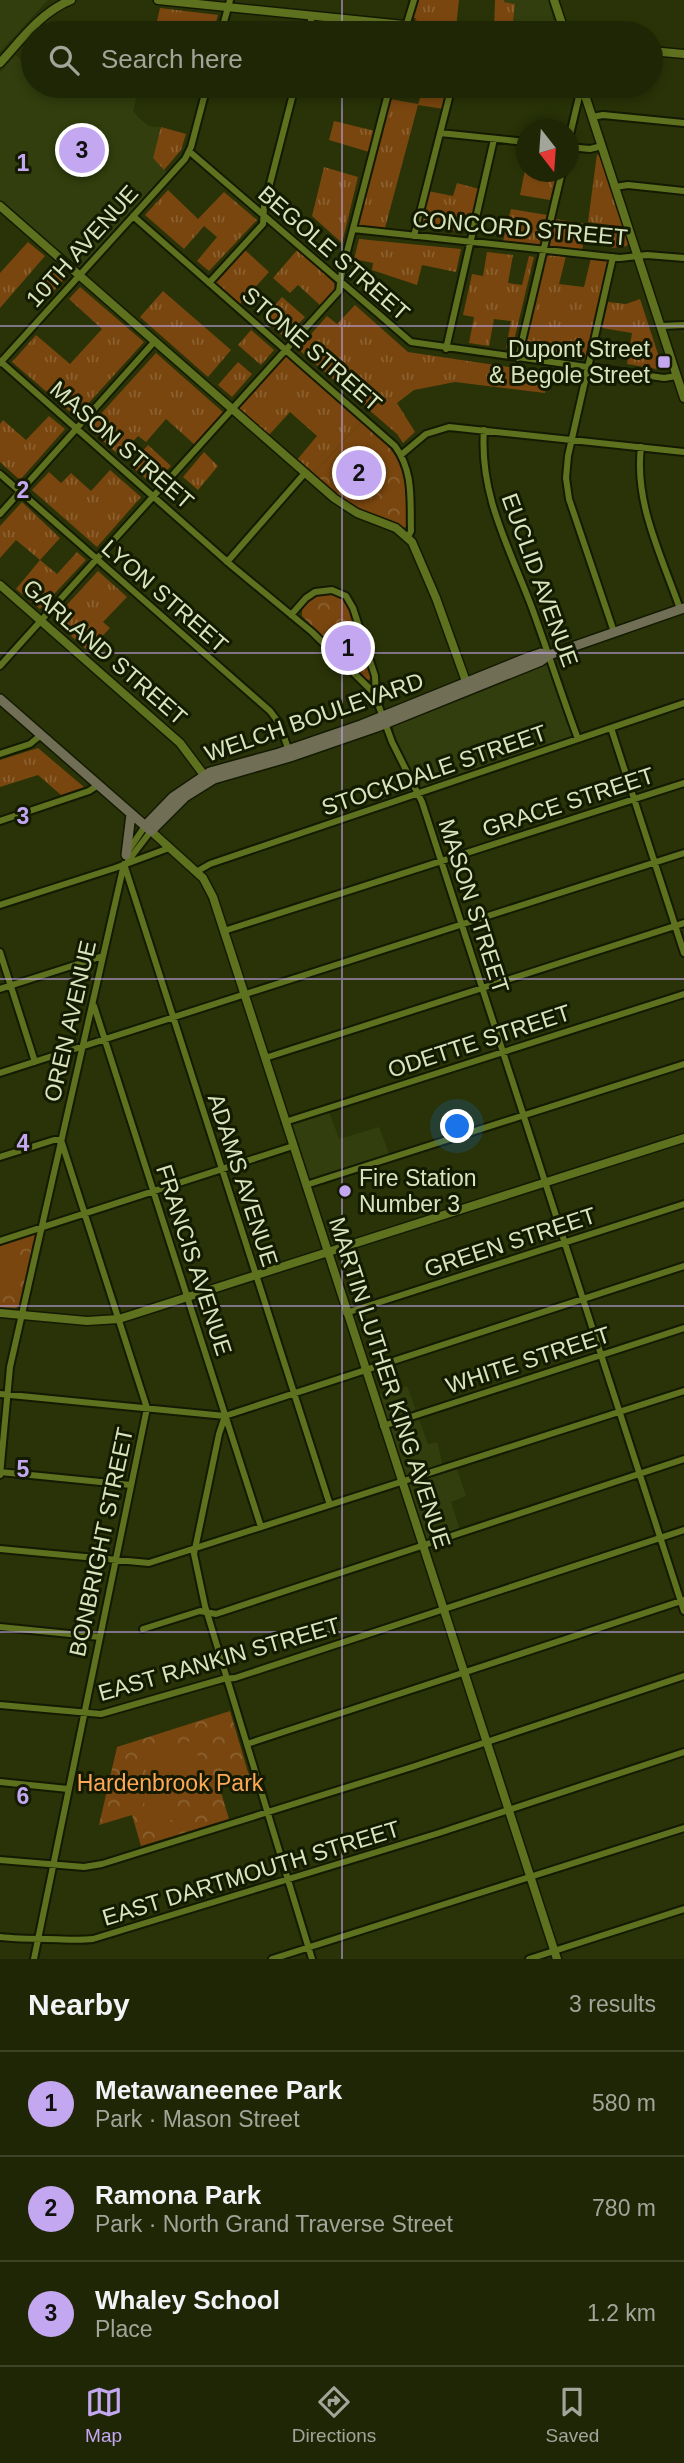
<!DOCTYPE html>
<html lang="en">
<head>
<meta charset="utf-8">
<style>
  body { margin:0; font-family:Arial,sans-serif; background:#2c3213; color:#f1f3f6 }
  .compass { position:absolute; left:516px; top:119px; width:63px; height:63px; border-radius:50%; background:#1f2605; box-shadow:0 4px 10px #0003; rotate:163deg }
  .you { position:absolute; left:458px; top:1127px; width:24px; height:24px; margin:-18px; border:5px solid #fff; border-radius:50%; background:#1a73e8; box-shadow:0 0 0 10px #1a73e833 }
  .badge { display:grid; place-items:center; width:46px; height:46px; border-radius:50%; background:#c4a7f1; color:#111; font-size:23px; font-weight:700 }
  .pin { position:absolute; translate:-50% -50%; border:4px solid #fff; box-shadow:0 2px 7px #0006 }
  .list { margin:0; padding:0; list-style:none }
  h2 { display:flex; justify-content:space-between; align-items:center; height:91px; margin:0; padding:0 28px; font-size:30px }
  h2 small { font-size:23px; font-weight:400; color:#a1a59a }
  .list li { display:grid; grid-template-columns:46px 1fr auto; gap:21px; align-items:center; box-sizing:border-box; height:105px; padding:0 28px; border-top:2px solid #3c4327 }
  .list b { display:block; font-size:26px; white-space:nowrap }
  .list p { margin:0; font-size:23px; white-space:nowrap; color:#a1a59a }
  .list em { font-size:23px; font-style:normal; color:#a1a59a }
  .icon { flex:none; width:38px; height:38px; fill:none; stroke:currentColor; stroke-width:2; stroke-linecap:round; stroke-linejoin:round }
  .map { position:relative; flex:none; width:684px; height:1959px; overflow:hidden }
  .search { position:absolute; background:#1f2605; box-shadow:0 4px 10px #0003; left:21px; right:21px; top:21px; height:77px; display:flex; align-items:center; gap:18px; box-sizing:border-box; padding:0 24px; border-radius:38px; color:#a1a59a; font-size:26px }
  .sheet { height:406px; background:#1f2605 }
  nav { display:flex; justify-content:space-around; align-items:center; box-sizing:border-box; height:98px; border-top:2px solid #3c4327; background:#1f2605; font-size:19px; color:#a1a59a }
  nav a { display:grid; justify-items:center; gap:4px }
  nav .on { color:#c4a7f1 }
  .map>svg:first-child { display:block }
  .built { fill:#323e0d }
  .grass { fill:url(#grass-tufts) }
  .forest { fill:url(#forest-crowns) }
  .pitch { fill:#79460f }
  .lines { fill:none; stroke-linecap:round; stroke-linejoin:round }
  .minor-casing { stroke:#141a02; stroke-width:10 }
  .tertiary-casing { stroke:#141a02; stroke-width:11 }
  .secondary-casing { stroke:#141a02; stroke-width:12 }
  .minor { stroke:#5e711e; stroke-width:6 }
  .tertiary { stroke:#5e711e; stroke-width:8 }
  .secondary { stroke:#706f56; stroke-width:9 }
  .grid { fill:none; stroke:#c4a7f1; stroke-width:2; stroke-opacity:0.55 }
  .poi-dot { fill:#c4a7f1; stroke:#131a00; stroke-width:2.5 }
  .labels { text-anchor:middle; stroke-width:6; stroke-linejoin:round; paint-order:stroke }
  .street-label { font-size:23px; fill:#d8e4bd; stroke:#131a00 }
  .poi-label { font-size:23px; fill:#d8e4bd; stroke:#131a00; text-anchor:end }
  .park-label { font-size:23px; fill:#fea757; stroke:#131a00 }
  .grid-label { font-size:23px; text-anchor:middle; font-weight:bold; fill:#c4a7f1; stroke:#131a00; stroke-width:6; stroke-linejoin:round; paint-order:stroke }
</style>
</head>
<body>
<div class="map">
<svg width="684" height="1959" viewBox="0 0 684 1959">
  <defs>
    <pattern id="grass-tufts" width="24" height="20" patternUnits="userSpaceOnUse" patternTransform="scale(1.75)"><rect width="24" height="20" fill="#79460f"/><path d="M3 7l-1-3M5 7V3M7 7l1-3M15 17l-1-3M17 17v-4M19 17l1-3" fill="none" stroke="#8b6130"/></pattern>
    <pattern id="forest-crowns" width="20" height="18" patternUnits="userSpaceOnUse" patternTransform="scale(1.75)"><rect width="20" height="18" fill="#79460f"/><path d="M2 6a3 3 0 1 1 6 0M12 15a3 3 0 1 1 6 0" fill="none" stroke="#8b6130"/></pattern>
  </defs>
  <rect width="100%" height="100%" fill="#293307"/>
  <!-- built -->
  <path class="built" d="M0 0H48L0 52Z
    M504 0H548L557 33 512 32 515 4 504 2Z
    M16 55 33 73V86H140L133 111 139 118 149 126 161 127 153 158 168 173 79 268 0 200V72Z
    M544 663 550 667 572 734 571 737 421 787 403 758 394 733V724Z
    M329 1111 339 1139 379 1127 390 1156 310 1180 292 1124Z
    M407 1386 428 1444 437 1442 444 1469 456 1466 466 1496 451 1502 460 1530 427 1540 377 1395Z"/>
  <!-- grass -->
  <path class="grass" d="M417 0H459L456 28 414 23 416 18H411Z
    M495 0H504V2L515 4 512 32 494 31Z
    M160 8 218 15 213 33H173L155 29Z
    M424 86H449L444 109 418 105 385 228 358 225 390 99 418 104Z
    M334 121 375 131 369 152 329 140Z
    M161 127 186 134 181 150 164 170 153 158Z
    M597 154 600 157 628 243 627 246 612 248 615 226 588 222Z
    M526 165V172H557L550 200 520 195Z
    M324 167 358 177 342 243 312 216Z
    M457 183 479 189 469 232 419 227 428 191 453 196Z
    M168 190 198 219 224 192 257 220 209 271 197 261 217 237 204 226 184 249 145 215Z
    M511 209 547 215 540 245 503 241Z
    M555 219 586 224 582 251 550 246Z
    M359 239 461 249 456 272 422 265 417 285 372 270 373 263 354 259Z
    M28 242 45 256 0 308V273Z
    M298 249 334 283 335 290 321 306 298 285 290 293 273 278Z
    M245 250 269 272 240 304 215 282Z
    M487 252 513 255 508 283 522 285 529 256 534 257 512 349 506 348 511 321 494 319 489 346 469 343 474 317 463 315 472 274 483 276Z
    M546 254 566 256 559 284 584 287 591 258 608 260 586 359 523 350Z
    M55 264 68 275 47 298 35 287Z
    M80 287 144 342 76 417 12 362 36 335 70 364 102 329 69 299Z
    M163 291 231 350 208 377 140 317Z
    M282 297 305 317 285 338 263 319Z
    M640 299 661 363 660 367 656 369 627 364 632 333 602 328 608 302 626 304Z
    M355 305 408 352 548 373 545 393 455 382 414 390 397 403 415 432 403 443 397 434 298 349 327 316 337 324Z
    M251 330 274 350 261 365 238 345Z
    M156 353 224 413 195 445 166 419 146 442 138 436 120 456 88 428Z
    M286 354 362 421 312 475 296 461 317 436 290 412 268 436 238 408Z
    M238 362 252 374 232 397 218 385Z
    M49 416 65 429 20 480 0 462V424L3 420 26 440Z
    M148 445 171 466 153 485 130 465Z
    M204 452 218 466 198 490 183 477Z
    M110 470 141 497 97 547 32 490 49 472 61 483 71 473 91 491Z
    M22 502 60 538 40 560 57 574 77 552 86 560 40 609 16 589 40 560 16 540 0 558V526Z
    M98 571 127 597 103 622 110 628 88 651 53 620Z
    M38 748 84 787 61 795 38 775 0 787V760Z"/>
  <!-- forest -->
  <path class="forest" d="M362 421C405 459 406 466 407 523L405 528 358 510 341 500 312 475Z
    M328 592 342 595 349 602 372 675 369 680 363 679 302 616C301 600 314 595 328 592Z
    M34 1234 36 1236 19 1306 15 1308 0 1307V1245Z
    M230 1711 250 1779 220 1789 229 1819 141 1846 132 1815 99 1825 117 1747Z"/>
  <!-- pitch -->
  <path class="pitch" d="M9 1250 15 1253 19 1287 9 1293 0 1292V1253Z
    M191 1741 194 1743 209 1794C176 1802 149 1790 141 1756Z
    M152 1796C167 1798 176 1803 178 1818L153 1825 149 1824 143 1798Z"/>
  <g class="lines">
    <defs>
      <path id="minor" d="M221 33 230 0
        M308 33 312 16
        M404 33 414 0
        M592 117 603 115 684 123
        M440 133 526 142
        M568 143 581 88
        M568 147 590 149 602 146
        M190 152 411 342 664 378 677 376
        M615 187 628 185 684 191
        M133 216 395 446C414 472 410 500 411 531L408 537
        M353 229 620 258 647 255 684 258
        M414 236 452 86
        M613 257 568 456 566 478 569 499 614 632
        M209 283 263 224 264 207 295 86
        M661 326 684 325
        M446 349 494 139
        M518 358 562 172
        M0 361 232 566 312 632 374 693 392 742 422 802 684 1611
        M0 363 185 159 191 147 207 86
        M484 430C479 495 510 549 532 608 548 652 562 696 578 739
        M641 447C634 503 662 557 680 609
        M401 455 426 434 449 427 684 452
        M0 474 270 711 279 723 289 751
        M0 514 155 341
        M227 562 305 473
        M291 615 306 598 315 592 332 590 346 596 353 608 375 676 376 695
        M0 666 339 291 342 271 390 86
        M611 728 684 953
        M0 754 30 744 41 735
        M0 821 89 791 98 785
        M128 851 145 826
        M128 861 151 831
        M124 864 330 1505
        M196 872 210 864 684 703
        M0 905 115 868 169 848
        M224 931 684 783
        M0 952 35 1062
        M0 989 103 956
        M94 1006 261 1527
        M265 1058 684 923
        M0 1073 684 853
        M285 1122 684 994
        M0 1157 54 1140H61L147 1408 34 1959
        M306 1185 684 1064
        M0 1241 293 1146
        M346 1313 684 1204
        M0 1394 225 1416 684 1266
        M225 1416 219 1434 194 1554 205 1606 312 1959
        M383 1426 684 1328
        M0 1472 131 1485
        M0 1475 10 1367 124 864
        M0 1549 149 1563 684 1391
        M0 1627 100 1637
        M143 1629 200 1611 216 1614 684 1459
        M0 1705 101 1714 223 1679 235 1678 684 1530
        M247 1744 684 1600
        M0 1782 68 1789
        M0 1860 84 1867 102 1864 412 1767 684 1676
        M0 1937C16 1939 31 1939 47 1939 63 1939 77 1941 93 1939L439 1833 684 1752
        M272 1959 684 1828
        M529 1959 684 1909"/>
      <path id="tertiary" d="M158 0 483 33
        M554 0 565 33
        M651 51 684 54
        M0 63C21 40 41 12 71 0
        M582 86 684 398
        M0 206 334 498 357 513 396 528 412 542 436 598 468 687
        M0 585 180 743 207 779
        M151 831 203 878 213 897 557 1959
        M0 1313 87 1321 119 1319 684 1138"/>
      <path id="secondary" d="M0 699 151 831 185 797 214 779 290 757 377 727 541 661 549 655 684 608
        M145 826 173 797 210 772 279 753 361 725 524 659 541 653 549 655
        M126 855 131 814"/>
    </defs>
    <!-- minor casing -->
    <use href="#minor" class="minor-casing"/>
    <!-- tertiary casing -->
    <use href="#tertiary" class="tertiary-casing"/>
    <!-- secondary casing -->
    <use href="#secondary" class="secondary-casing"/>
    <!-- minor -->
    <use href="#minor" class="minor"/>
    <!-- tertiary -->
    <use href="#tertiary" class="tertiary"/>
    <!-- secondary -->
    <use href="#secondary" class="secondary"/>
  </g>
  <!-- grid -->
  <path class="grid" d="M342 0V33M342 86V1959M0 326H684M0 653H684M0 979H684M0 1306H684M0 1632H684"/>
  <!-- markers -->
  <g class="poi-dot">
    <rect x="657" y="355" width="14" height="14" rx="3.5"/>
    <circle cx="345" cy="1191" r="7"/>
  </g>
  <g class="labels">
    <!-- street labels -->
    <g class="street-label">
      <text transform="translate(520 228) rotate(5)" y="8">CONCORD STREET</text>
      <text transform="translate(82 246) rotate(-48)" y="8">10TH AVENUE</text>
      <text transform="translate(334 253) rotate(41)" y="8">BEGOLE STREET</text>
      <text transform="translate(312 349) rotate(41)" y="8">STONE STREET</text>
      <text transform="translate(122 445) rotate(41)" y="8">MASON STREET</text>
      <text transform="translate(540 580) rotate(70)" y="8">EUCLID AVENUE</text>
      <text transform="translate(165 596) rotate(41)" y="8">LYON STREET</text>
      <text transform="translate(105 652) rotate(41)" y="8">GARLAND STREET</text>
      <text transform="translate(314 717) rotate(-19)" y="8">WELCH BOULEVARD</text>
      <text transform="translate(434 770) rotate(-19)" y="8">STOCKDALE STREET</text>
      <text transform="translate(568 802) rotate(-18)" y="8">GRACE STREET</text>
      <text transform="translate(474 906) rotate(72)" y="8">MASON STREET</text>
      <text transform="translate(70 1021) rotate(-77)" y="8">OREN AVENUE</text>
      <text transform="translate(479 1041) rotate(-18)" y="8">ODETTE STREET</text>
      <text transform="translate(243 1180) rotate(72)" y="8">ADAMS AVENUE</text>
      <text transform="translate(510 1242) rotate(-18)" y="8">GREEN STREET</text>
      <text transform="translate(194 1260) rotate(72)" y="8">FRANCIS AVENUE</text>
      <text transform="translate(528 1360) rotate(-18)" y="8">WHITE STREET</text>
      <text transform="translate(390 1383) rotate(72)" y="8">MARTIN LUTHER KING AVENUE</text>
      <text transform="translate(101 1542) rotate(-78)" y="8">BONBRIGHT STREET</text>
      <text transform="translate(219 1659) rotate(-16)" y="8">EAST RANKIN STREET</text>
      <text transform="translate(251 1873) rotate(-17)" y="8">EAST DARTMOUTH STREET</text>
    </g>
    <!-- poi labels -->
    <g class="poi-label">
      <text x="650" y="357">Dupont Street<tspan x="650" dy="26">&amp; Begole Street</tspan></text>
      <text x="359" y="1186" text-anchor="start">Fire Station<tspan x="359" dy="26">Number 3</tspan></text>
    </g>
    <!-- park labels -->
    <g class="park-label">
      <text x="170" y="1791">Hardenbrook Park</text>
    </g>
  </g>
  <g class="grid-label">
    <text x="23" y="171">1</text>
    <text x="23" y="498">2</text>
    <text x="23" y="824">3</text>
    <text x="23" y="1151">4</text>
    <text x="23" y="1477">5</text>
    <text x="23" y="1804">6</text>
  </g>
</svg>
<svg class="compass" viewBox="-18 -18 36 36"><path d="M0-13l5 13h-10z" fill="#e53935"/><path d="M0 13l5-13h-10z" fill="#a1a59a"/></svg>
<div class="you"></div>
<div class="pin badge" style="left:348px;top:648px">1</div>
<div class="pin badge" style="left:359px;top:473px">2</div>
<div class="pin badge" style="left:82px;top:150px">3</div>
<div class="search"><svg class="icon" aria-label="search" viewBox="0 0 24 24"><circle cx="10" cy="10" r="6"/><path d="M15 15l6 6"/></svg>Search here</div>
</div>
<section class="sheet">
<h2>Nearby<small>3 results</small></h2>
<ul class="list">
<li><span class="badge">1</span><div><b>Metawaneenee Park</b><p>Park · Mason Street</p></div><em>580 m</em></li>
<li><span class="badge">2</span><div><b>Ramona Park</b><p>Park · North Grand Traverse Street</p></div><em>780 m</em></li>
<li><span class="badge">3</span><div><b>Whaley School</b><p>Place</p></div><em>1.2 km</em></li>
</ul>
</section>
<nav>
<a class="on"><svg class="icon" aria-label="map" viewBox="0 0 24 24"><path d="M3 6l6-2 6 2 6-2v14l-6 2-6-2-6 2zM9 4v14M15 6v14"/></svg>Map</a>
<a><svg class="icon" aria-label="directions" viewBox="0 0 24 24"><path d="M12 3l9 9-9 9-9-9zM9 14v-3h6M13 9l2 2-2 2"/></svg>Directions</a>
<a><svg class="icon" aria-label="saved" viewBox="0 0 24 24"><path d="M7 4h10v16l-5-4-5 4z"/></svg>Saved</a>
</nav>
</body>
</html>
